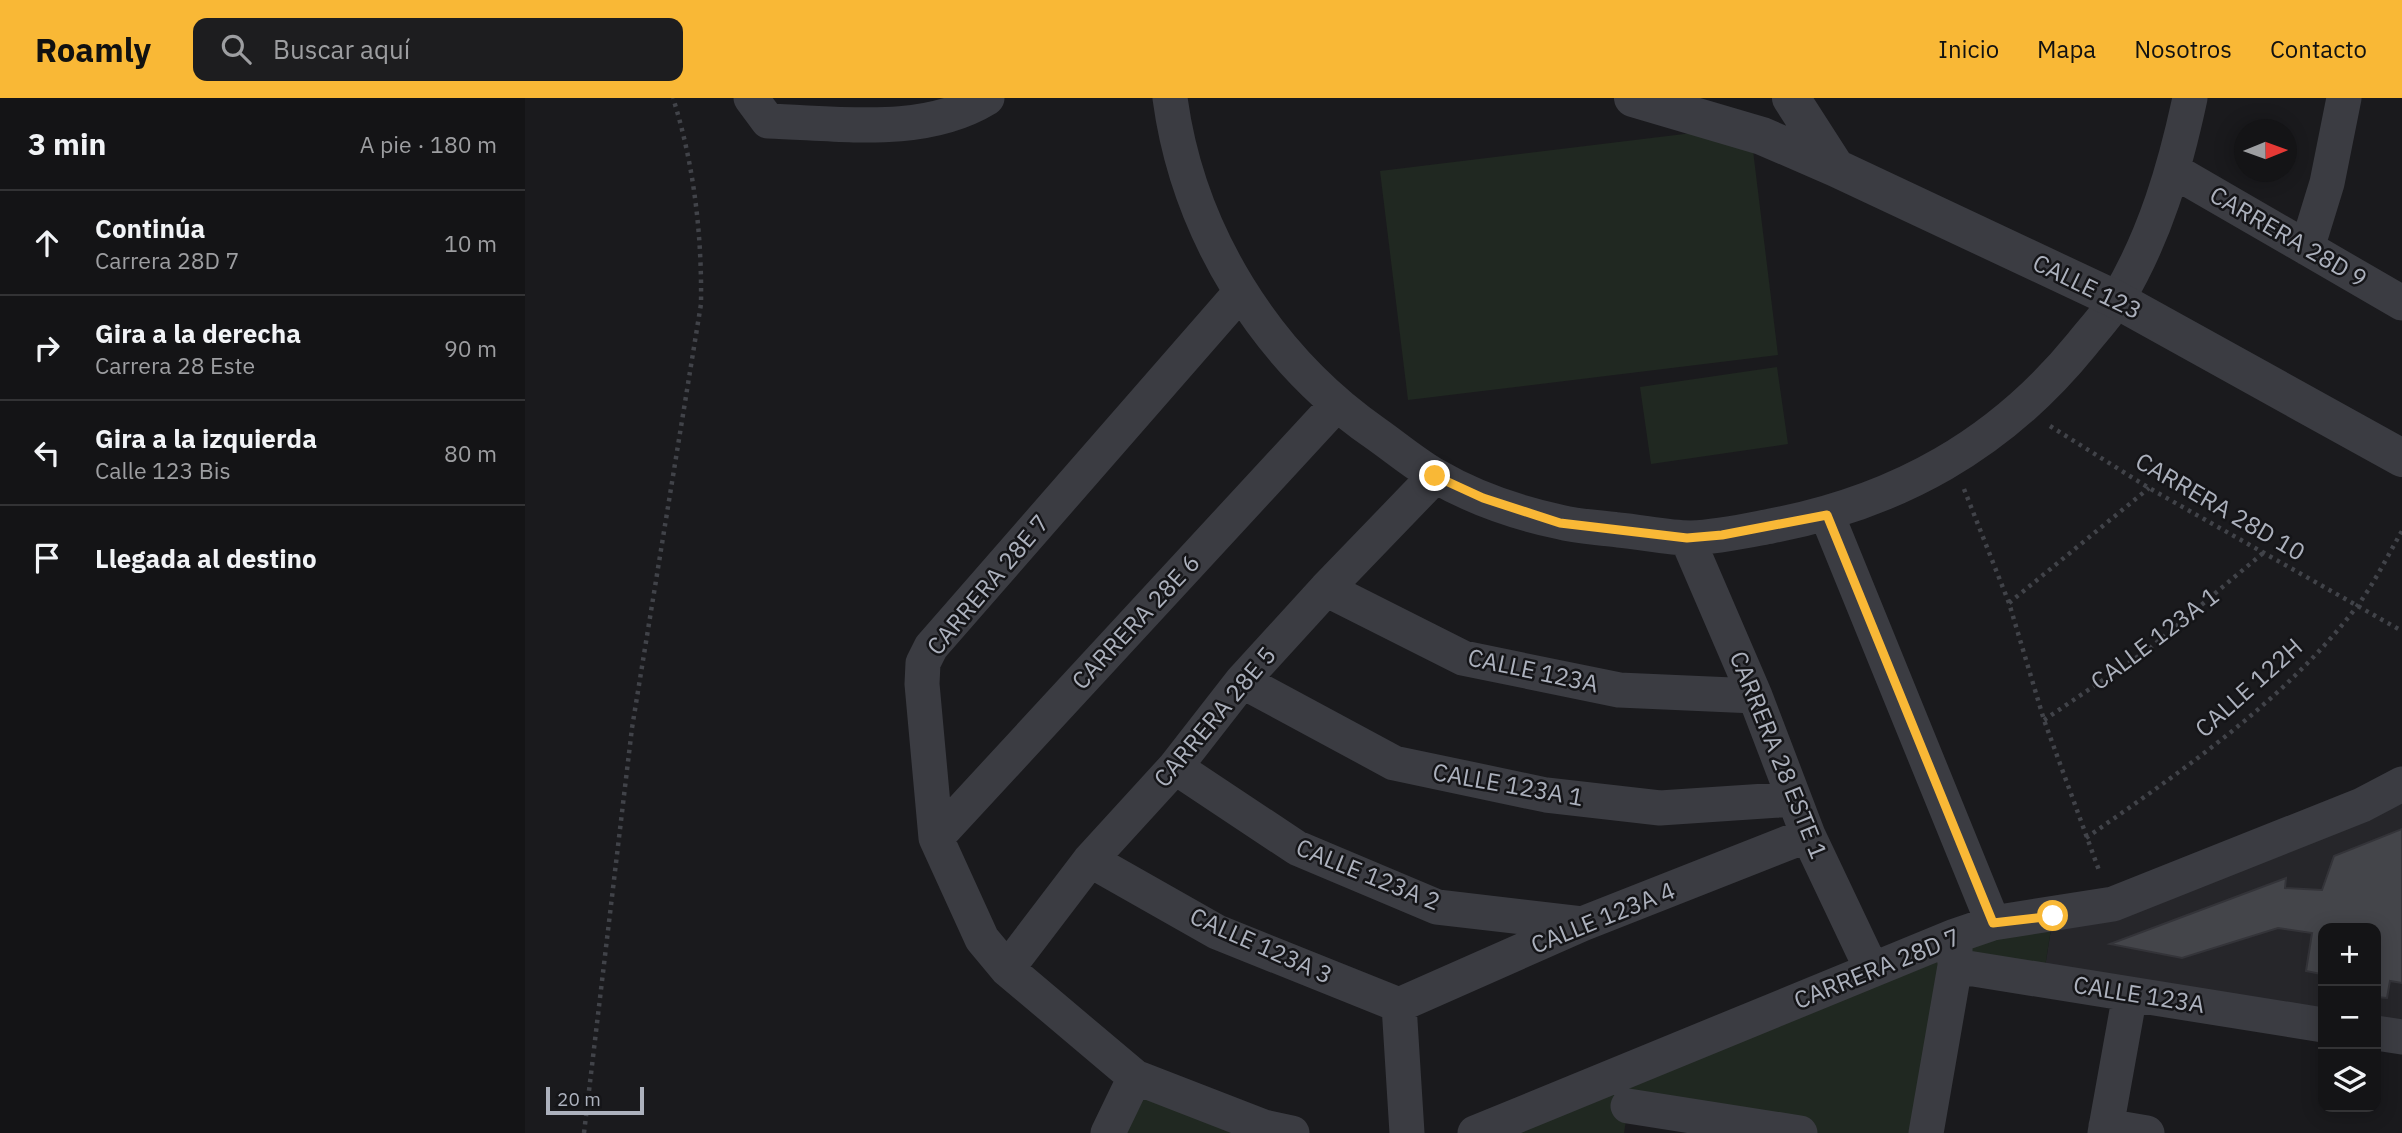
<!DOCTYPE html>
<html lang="es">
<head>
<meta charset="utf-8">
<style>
  body { margin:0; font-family:"IBM Plex Sans",sans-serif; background:#1d1d1f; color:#f1f3f6 }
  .controls { position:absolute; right:21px; bottom:21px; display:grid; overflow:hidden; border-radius:14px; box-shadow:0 4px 18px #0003 }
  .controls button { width:63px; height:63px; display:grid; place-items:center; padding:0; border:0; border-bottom:2px solid #333335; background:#141416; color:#f1f3f6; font:35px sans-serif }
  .compass { position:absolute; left:1709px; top:21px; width:63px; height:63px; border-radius:50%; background:#141416; box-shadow:0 4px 18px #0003; rotate:89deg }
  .scale { position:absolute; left:21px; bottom:18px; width:98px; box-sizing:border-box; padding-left:7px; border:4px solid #acb1bd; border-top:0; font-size:19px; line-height:24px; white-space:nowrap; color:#acb1bd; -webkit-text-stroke:5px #151518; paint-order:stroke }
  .stop { position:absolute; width:21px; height:21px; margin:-16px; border:5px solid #f9b836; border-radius:50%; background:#fff }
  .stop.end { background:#f9b836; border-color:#fff; box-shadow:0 2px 7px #0008 }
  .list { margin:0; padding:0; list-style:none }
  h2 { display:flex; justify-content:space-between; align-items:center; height:91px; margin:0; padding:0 28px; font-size:30px }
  h2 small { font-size:23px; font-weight:400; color:#9d9ea1 }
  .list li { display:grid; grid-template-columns:46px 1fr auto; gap:21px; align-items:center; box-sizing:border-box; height:105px; padding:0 28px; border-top:2px solid #333335 }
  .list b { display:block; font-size:26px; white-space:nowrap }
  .list p { margin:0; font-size:23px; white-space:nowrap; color:#9d9ea1 }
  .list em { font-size:23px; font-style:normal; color:#9d9ea1 }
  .icon { flex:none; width:38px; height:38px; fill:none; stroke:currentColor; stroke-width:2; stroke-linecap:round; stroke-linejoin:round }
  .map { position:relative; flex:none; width:1877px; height:1035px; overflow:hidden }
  header { display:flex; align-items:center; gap:42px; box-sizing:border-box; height:98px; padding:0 35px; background:#f9b836; color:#111 }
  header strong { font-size:33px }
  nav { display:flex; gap:38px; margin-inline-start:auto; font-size:24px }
  .search { width:490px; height:63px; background:#1d1d1f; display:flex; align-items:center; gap:18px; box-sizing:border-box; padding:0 24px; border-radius:14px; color:#9d9ea1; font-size:26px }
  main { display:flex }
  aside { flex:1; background:#141416 }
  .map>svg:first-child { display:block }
  .built { fill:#26262a }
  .green { fill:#202821 }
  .building { fill:#44454a; stroke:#343439; stroke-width:2 }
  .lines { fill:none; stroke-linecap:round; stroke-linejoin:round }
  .path { stroke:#414349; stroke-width:4.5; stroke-dasharray:3.5 5; stroke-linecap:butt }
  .minor { stroke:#3b3c42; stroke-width:35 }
  .tertiary { stroke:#3b3c42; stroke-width:38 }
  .route { stroke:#f9b836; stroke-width:9 }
  .labels { text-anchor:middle; stroke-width:5; stroke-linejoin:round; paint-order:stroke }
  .street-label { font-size:24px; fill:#acb1bd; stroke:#151518 }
</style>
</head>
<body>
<header>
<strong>Roamly</strong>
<div class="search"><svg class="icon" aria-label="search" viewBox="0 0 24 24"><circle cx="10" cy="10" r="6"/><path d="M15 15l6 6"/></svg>Buscar aquí</div>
<nav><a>Inicio</a><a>Mapa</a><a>Nosotros</a><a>Contacto</a></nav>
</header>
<main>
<aside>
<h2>3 min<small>A pie · 180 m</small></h2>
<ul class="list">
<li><svg class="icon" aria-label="ahead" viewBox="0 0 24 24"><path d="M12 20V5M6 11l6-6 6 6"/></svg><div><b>Continúa</b><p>Carrera 28D 7</p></div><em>10 m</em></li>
<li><svg class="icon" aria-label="right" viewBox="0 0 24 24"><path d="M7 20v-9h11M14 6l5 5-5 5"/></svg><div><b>Gira a la derecha</b><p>Carrera 28 Este</p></div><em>90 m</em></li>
<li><svg class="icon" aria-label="left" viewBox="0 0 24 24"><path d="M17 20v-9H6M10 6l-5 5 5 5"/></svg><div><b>Gira a la izquierda</b><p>Calle 123 Bis</p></div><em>80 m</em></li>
<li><svg class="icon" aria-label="arrive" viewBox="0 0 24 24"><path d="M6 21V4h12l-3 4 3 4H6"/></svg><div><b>Llegada al destino</b></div></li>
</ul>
</aside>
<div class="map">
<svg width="1877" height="1035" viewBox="0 0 1877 1035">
  <rect width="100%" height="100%" fill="#1a1a1d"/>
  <!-- built -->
  <path class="built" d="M1877 686V939L1851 935V830H1798V927L1518 882 1528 818Z"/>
  <!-- green -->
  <path class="green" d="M1225 28 1253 257 883 302 855 73Z
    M1252 269 1263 346 1126 366 1115 289Z
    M1528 818 1518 882 1430 869 1401 1035H1275L1103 1009 1099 1035H957Z
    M610 979 767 1035H583Z"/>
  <!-- building -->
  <path class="building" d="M1877 731V885L1865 883 1862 900 1851 899V830H1798V890H1794L1796 876 1781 873 1787 835 1753 830 1657 860 1585 846 1761 780 1760 790 1797 792 1809 758Z"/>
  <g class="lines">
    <!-- path -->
    <path class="path" d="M1525 328 1624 390 1877 533
      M1439 391 1484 505 1519 622 1575 775
      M1484 505 1624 390
      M1519 622 1624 551 1738 455
      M1561 740C1658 672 1761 602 1833 507 1850 484 1863 457 1877 433
      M59 1035 107 630 176 206C177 137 169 66 148 0"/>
    <!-- minor -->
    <path class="minor" d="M226 0 243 23C314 25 398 39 462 0
      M645 0C663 134 740 258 850 335 870 349 890 366 911 378 947 399 993 415 1035 424 1053 429 1074 429 1093 432 1117 434 1142 440 1166 440 1193 439 1220 433 1246 428 1372 404 1475 347 1557 246 1569 231 1583 216 1593 200 1630 138 1650 70 1665 0
      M1649 73 1877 205
      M1782 150 1802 85 1819 0
      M715 195 406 549 398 565 397 586 411 740 457 841 482 871 610 979 739 1029 767 1035
      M1302 417 1468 825
      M1162 440 1230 598 1283 737 1347 872
      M801 491 938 560 1094 592 1230 598
      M717 583 869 665 1021 697 1135 710 1269 701
      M650 669 772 750 912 809 1057 826
      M411 740 811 307
      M565 762 692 834 874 907
      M1430 868 1798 927
      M482 871 565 762 650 669 717 583 801 491 910 378
      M874 907 1057 826 1283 737
      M874 907 882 1035
      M1851 935 1877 939
      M1103 1008 1275 1035
      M1581 1028 1622 1035
      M583 1035 610 979
      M950 1035 1430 838 1468 825 1588 806 1837 707 1877 686
      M1401 1035 1430 868V845
      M1580 1035 1605 896"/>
    <!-- tertiary -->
    <path class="tertiary" d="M1108 0 1237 38 1311 70 1592 202 1877 360
      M1266 0 1311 70"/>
  </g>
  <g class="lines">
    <!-- route -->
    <path class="route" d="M910 378 958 400 1035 425 1162 440 1197 437 1302 417 1468 825 1528 818"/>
  </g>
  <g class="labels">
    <!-- street labels -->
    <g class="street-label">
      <text transform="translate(1763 139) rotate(30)" y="8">CARRERA 28D 9</text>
      <text transform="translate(1562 189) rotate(26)" y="8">CALLE 123</text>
      <text transform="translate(1695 409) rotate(30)" y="8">CARRERA 28D 10</text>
      <text transform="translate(463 487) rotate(-50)" y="8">CARRERA 28E 7</text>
      <text transform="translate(611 524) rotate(-47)" y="8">CARRERA 28E 6</text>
      <text transform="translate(1630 541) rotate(-37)" y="8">CALLE 123A 1</text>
      <text transform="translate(1008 573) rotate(12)" y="8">CALLE 123A</text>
      <text transform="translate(1724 590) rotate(-42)" y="8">CALLE 122H</text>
      <text transform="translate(690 619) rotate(-50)" y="8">CARRERA 28E 5</text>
      <text transform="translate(1253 657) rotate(68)" y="8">CARRERA 28 ESTE 1</text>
      <text transform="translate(983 687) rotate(10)" y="8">CALLE 123A 1</text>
      <text transform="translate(843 777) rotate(22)" y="8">CALLE 123A 2</text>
      <text transform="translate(1078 820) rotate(-22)" y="8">CALLE 123A 4</text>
      <text transform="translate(736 848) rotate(24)" y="8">CALLE 123A 3</text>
      <text transform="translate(1352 871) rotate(-22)" y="8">CARRERA 28D 7</text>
      <text transform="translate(1614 897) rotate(9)" y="8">CALLE 123A</text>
    </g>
  </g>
</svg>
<div class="controls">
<button>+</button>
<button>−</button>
<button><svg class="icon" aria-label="layers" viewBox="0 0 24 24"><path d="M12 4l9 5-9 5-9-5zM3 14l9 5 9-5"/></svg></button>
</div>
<svg class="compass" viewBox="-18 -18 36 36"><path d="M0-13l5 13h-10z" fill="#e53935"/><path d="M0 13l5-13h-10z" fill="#9d9ea1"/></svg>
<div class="scale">20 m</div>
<div class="stop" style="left:1528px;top:818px"></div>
<div class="stop end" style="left:910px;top:378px"></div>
</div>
</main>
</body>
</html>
